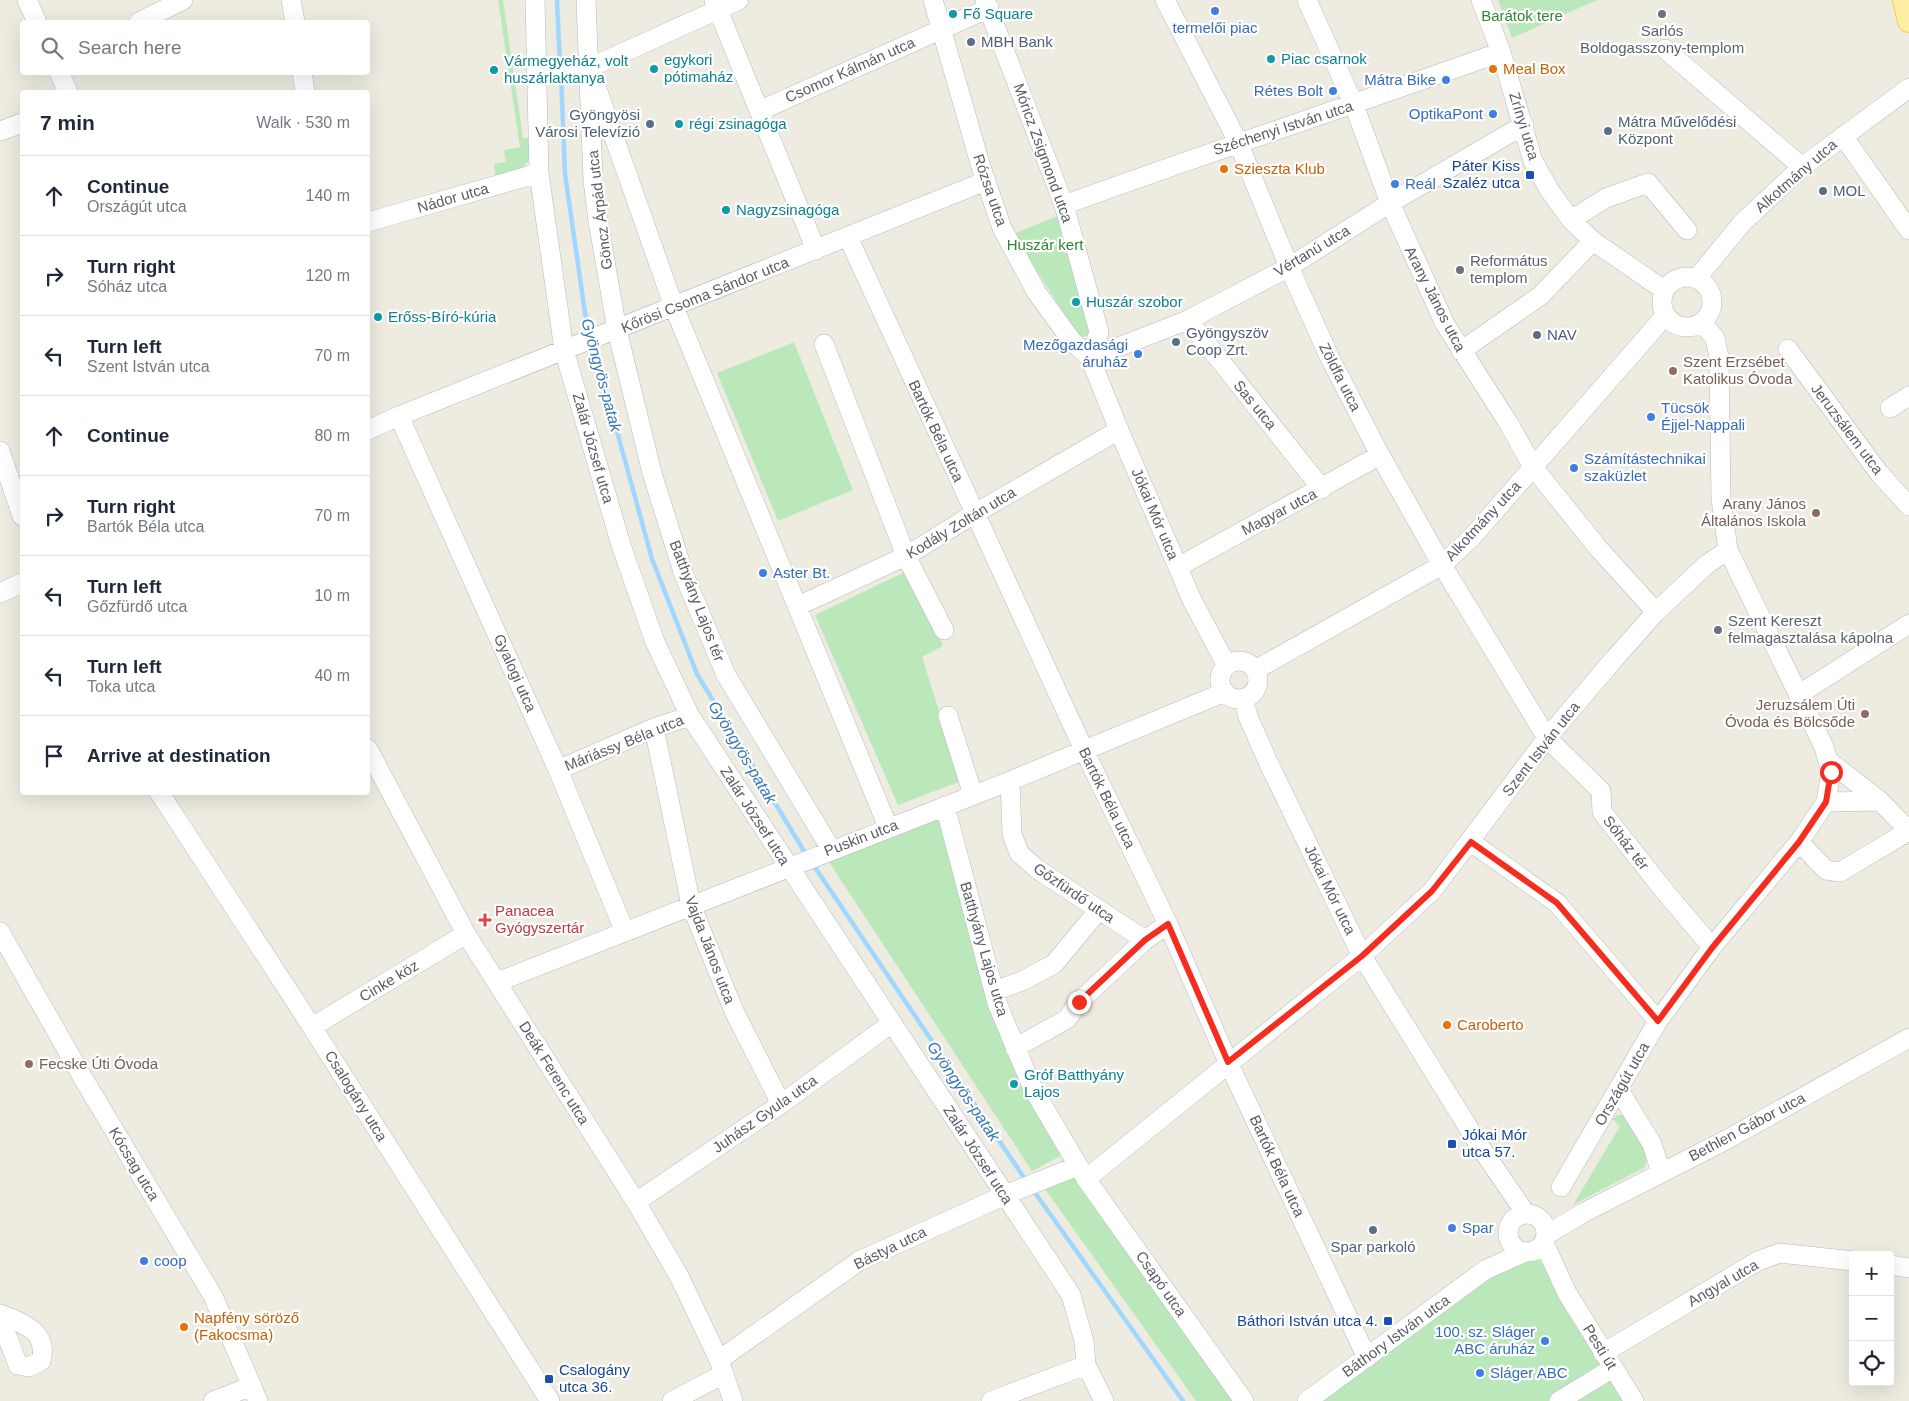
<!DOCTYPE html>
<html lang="en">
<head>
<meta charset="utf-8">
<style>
  body { margin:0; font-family:Helvetica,sans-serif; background:#f2f2f3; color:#1f2937 }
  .controls { position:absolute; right:15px; bottom:15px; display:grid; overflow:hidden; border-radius:5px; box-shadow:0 5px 20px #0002 }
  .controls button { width:45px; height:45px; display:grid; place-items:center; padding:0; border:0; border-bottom:1px solid #e0e1e3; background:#fff; color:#1f2937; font:25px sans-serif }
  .stop { position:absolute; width:15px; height:15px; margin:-11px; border:4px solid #f62d1e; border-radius:50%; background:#fff }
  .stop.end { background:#f62d1e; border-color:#fff; box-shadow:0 1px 5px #0008 }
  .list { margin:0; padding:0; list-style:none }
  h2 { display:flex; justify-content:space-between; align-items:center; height:65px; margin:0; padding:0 20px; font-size:21px }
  h2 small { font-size:16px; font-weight:400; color:#747a83 }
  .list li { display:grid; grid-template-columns:32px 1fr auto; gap:15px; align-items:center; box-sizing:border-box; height:80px; padding:0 20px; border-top:1px solid #e0e1e3 }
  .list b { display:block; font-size:19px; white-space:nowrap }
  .list p { margin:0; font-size:16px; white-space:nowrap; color:#747a83 }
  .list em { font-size:16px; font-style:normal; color:#747a83 }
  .icon { flex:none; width:28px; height:28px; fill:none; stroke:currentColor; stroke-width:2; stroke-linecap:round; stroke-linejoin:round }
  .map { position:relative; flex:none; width:1909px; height:1401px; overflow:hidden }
  .search { position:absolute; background:#fff; box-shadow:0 5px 20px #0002; left:20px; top:20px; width:350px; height:55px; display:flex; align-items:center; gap:12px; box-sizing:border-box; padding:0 18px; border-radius:5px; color:#747a83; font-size:19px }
  .panel { position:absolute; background:#fff; box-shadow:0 5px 20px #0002; left:20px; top:90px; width:350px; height:705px; border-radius:5px }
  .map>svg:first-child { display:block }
  .green { fill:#bbe8bb }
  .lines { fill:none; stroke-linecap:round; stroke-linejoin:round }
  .stream { stroke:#9fd7ff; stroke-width:4.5 }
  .minor-casing { stroke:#b6babf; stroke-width:20 }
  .major-casing { stroke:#fcc84c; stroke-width:24 }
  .minor { stroke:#fff; stroke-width:19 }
  .major { stroke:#ffefa4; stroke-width:22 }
  .route { stroke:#f62d1e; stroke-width:6 }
  .shop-dot { fill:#3f7fe0; stroke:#fff; stroke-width:2 }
  .culture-dot { fill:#0f9aa8; stroke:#fff; stroke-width:2 }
  .worship-dot { fill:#6b7280; stroke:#fff; stroke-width:2 }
  .service-dot { fill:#5c6f8a; stroke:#fff; stroke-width:2 }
  .food-dot { fill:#e8710a; stroke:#fff; stroke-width:2 }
  .transit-dot { fill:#1a4fb4; stroke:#fff; stroke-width:2 }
  .education-dot { fill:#8d6e63; stroke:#fff; stroke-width:2 }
  .health-dot { fill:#e0444e; stroke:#fff; stroke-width:2 }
  .labels { text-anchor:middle; stroke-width:4.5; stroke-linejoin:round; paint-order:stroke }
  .culture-label { font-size:15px; fill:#0d838f; stroke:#fff; text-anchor:start }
  .park-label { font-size:15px; fill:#2e8631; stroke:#fff }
  .shop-label { font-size:15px; fill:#366cbe; stroke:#fff; text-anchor:start }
  .worship-label { font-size:15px; fill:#5b616d; stroke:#fff; text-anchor:start }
  .service-label { font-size:15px; fill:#4e5e75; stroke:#fff; text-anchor:start }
  .food-label { font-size:15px; fill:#c56008; stroke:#fff; text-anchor:start }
  .street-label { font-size:15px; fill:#595e63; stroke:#fff }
  .transit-label { font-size:15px; fill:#164399; stroke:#fff; text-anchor:end }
  .education-label { font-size:15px; fill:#785e54; stroke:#fff; text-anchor:start }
  .health-label { font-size:15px; fill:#be3a42; stroke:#fff; text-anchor:start }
  .water-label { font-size:16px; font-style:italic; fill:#3577b8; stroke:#fff }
</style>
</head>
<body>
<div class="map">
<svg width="1909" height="1401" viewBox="0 0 1909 1401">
  <rect width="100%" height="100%" fill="#eeebe1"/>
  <!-- green -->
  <path class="green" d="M498 0H503L523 138H534C532 168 522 169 496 179L494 164 506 162 504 150 520 147Z
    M1498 0H1597L1512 38Z
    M1060 215 1092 334 1080 338 1013 234Z
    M794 342 853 490 778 521 717 373Z
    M907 571 943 646 922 657 961 781 898 805 815 615Z
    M942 812 974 937 1068 1152 1032 1171 825 856Z
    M1619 1115H1625C1635 1131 1651 1148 1645 1167L1573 1205 1620 1126 1612 1119Z
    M1082 1172 1244 1401H1196L1040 1182Z
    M1533 1252 1559 1284 1634 1401H1308L1508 1260Z"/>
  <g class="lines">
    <!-- stream -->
    <path class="stream" d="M557 0 560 66
      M561 76 565 174 585 313 590 334
      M593 344 652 559 697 674 807 856
      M812 863 1027 1182
      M1033 1190 1183 1401"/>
    <defs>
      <path id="minor" d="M27 0 37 22
        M291 0 295 22
        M535 0 539 173 564 350 621 545 655 642 690 716 1071 1295 1084 1341 1086 1365 1104 1401
        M586 0 593 180 598 221 617 330 652 473 684 575 726 675 831 849
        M714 0 816 250
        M933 0 981 167 1002 228 1037 293 1072 341 1090 358 1119 430 1192 600 1227 666
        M985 0 1064 205 1099 332 1090 358
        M1165 0 1238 142 1289 267 1329 356 1380 455 1442 565 1547 738 1601 791 1602 812 1666 893 1712 947
        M1307 0 1354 105 1390 203 1445 324 1509 424 1533 467 1599 549 1656 612
        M1481 0 1501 52 1533 161 1550 191 1571 220 1593 241 1664 290
        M139 22 183 0
        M1665 49 1802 167
        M59 72 68 92
        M302 72 305 92
        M537 75 589 68 739 0
        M596 86 674 307 888 827
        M759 111 989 8
        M0 131 22 123
        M1843 136 1909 230
        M1064 205C1209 152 1356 104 1501 52
        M1571 220 1606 198 1648 183 1687 230
        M368 222 539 173
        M848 237 1084 750 1168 924 1228 1062 1367 1358
        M1662 302a25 25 0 1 1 50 0a25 25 0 1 1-50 0Z
        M1697 278 1742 223 1802 167 1909 88
        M1188 320 1322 489
        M824 344 906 556 944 630
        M1788 349 1879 473 1909 506
        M1461 351 1540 296 1593 241
        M1090 358 1188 320 1289 267 1390 203 1524 125
        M1890 408 1909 396
        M399 416 558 770 625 932
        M368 430 399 416 986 181
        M0 451 22 516
        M1178 567 1380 455
        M0 593 22 583
        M798 606 906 556 974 514 1119 430
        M1220 680a19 19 0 1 1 38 0a19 19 0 1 1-38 0Z
        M1255 670 1442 565 1472 537 1665 316
        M1798 695 1909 624
        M1243 699 1249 719 1269 764 1362 956 1481 1148 1526 1214
        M948 716 973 795
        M654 728 691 905 734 1011 781 1104
        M368 749 466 934 636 1202 679 1276 719 1360 733 1401
        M1830 762 1880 801 1909 831
        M558 770 654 728 690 716
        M1010 781 1012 834 1019 853 1037 869 1145 940 1168 924
        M159 792 312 1027 550 1401
        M1826 802 1880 801
        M945 806 997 1003 1033 1089 1086 1179 1244 1401
        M1471 842 1557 903 1658 1021
        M1799 842 1826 870 1840 872 1909 831
        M0 932 83 1078 213 1296 258 1401
        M497 982 1010 781 1225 692
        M994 991 1022 981 1054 964 1098 911
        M312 1027 466 934
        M1015 1048 1067 1019 1079 1002 1145 940
        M1619 1090 1652 1144 1661 1173
        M1086 1179 1362 956 1432 891 1547 738 1615 658 1656 612 1706 565 1728 550
        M1561 1187 1658 1021 1712 947 1799 842 1826 802 1831 772 1824 747 1728 550 1721 499 1719 357 1715 338 1702 323
        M636 1202 781 1104 892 1023
        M1508 1233a19 19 0 1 1 38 0a19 19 0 1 1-38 0Z
        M1546 1235 1583 1213 1726 1140 1909 1038
        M1544 1243 1567 1293 1634 1401
        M1890 1265 1909 1268
        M0 1314C23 1323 49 1332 41 1361L28 1367 18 1365 0 1318
        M1603 1353 1758 1261 1780 1253 1853 1261
        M719 1360 859 1261 1012 1192 1078 1166
        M213 1401 252 1386
        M672 1401 724 1374
        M991 1401 1086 1365
        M1307 1401 1485 1270 1523 1253
        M1559 1401 1613 1368"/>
      <path id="major" d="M1904 0 1909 21"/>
    </defs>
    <!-- minor casing -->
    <use href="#minor" class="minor-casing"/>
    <!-- major casing -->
    <use href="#major" class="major-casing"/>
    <!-- minor -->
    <use href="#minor" class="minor"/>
    <!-- major -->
    <use href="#major" class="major"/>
  </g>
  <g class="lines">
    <!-- route -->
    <path class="route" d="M1079 1002 1145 940 1168 924 1228 1062 1362 956 1432 891 1471 842 1557 903 1658 1021 1712 948 1799 842 1826 802 1831 772"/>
  </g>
  <!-- markers -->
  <g class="shop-dot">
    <circle cx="1215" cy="11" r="5"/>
    <circle cx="1446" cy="80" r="5"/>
    <circle cx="1333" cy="91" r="5"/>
    <circle cx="1493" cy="114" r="5"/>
    <circle cx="1395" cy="184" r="5"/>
    <circle cx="1138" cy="354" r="5"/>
    <circle cx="1651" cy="417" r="5"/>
    <circle cx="1574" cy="468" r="5"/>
    <circle cx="763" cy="573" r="5"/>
    <circle cx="1452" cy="1228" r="5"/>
    <circle cx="144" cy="1261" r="5"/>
    <circle cx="1545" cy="1341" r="5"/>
    <circle cx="1480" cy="1373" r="5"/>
  </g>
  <g class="culture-dot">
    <circle cx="953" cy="14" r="5"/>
    <circle cx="1271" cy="59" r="5"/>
    <circle cx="654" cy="69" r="5"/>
    <circle cx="494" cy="70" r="5"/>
    <circle cx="679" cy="124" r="5"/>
    <circle cx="726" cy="210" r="5"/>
    <circle cx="1076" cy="302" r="5"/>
    <circle cx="378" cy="317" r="5"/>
    <circle cx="1014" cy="1084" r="5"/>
  </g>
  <g class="worship-dot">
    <circle cx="1662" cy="14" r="5"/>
    <circle cx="1460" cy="270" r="5"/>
    <circle cx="1718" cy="630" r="5"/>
  </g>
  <g class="service-dot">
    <circle cx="971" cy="42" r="5"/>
    <circle cx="650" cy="124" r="5"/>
    <circle cx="1608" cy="131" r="5"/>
    <circle cx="1823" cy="191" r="5"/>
    <circle cx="1537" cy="335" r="5"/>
    <circle cx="1176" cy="342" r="5"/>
    <circle cx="1373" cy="1230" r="5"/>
  </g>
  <g class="food-dot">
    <circle cx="1493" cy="69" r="5"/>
    <circle cx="1224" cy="169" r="5"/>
    <circle cx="1447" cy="1025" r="5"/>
    <circle cx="184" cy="1327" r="5"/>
  </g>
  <g class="transit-dot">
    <rect x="1525" y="170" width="10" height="10" rx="2.5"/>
    <rect x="1447" y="1139" width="10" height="10" rx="2.5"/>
    <rect x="1383" y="1316" width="10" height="10" rx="2.5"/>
    <rect x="544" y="1374" width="10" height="10" rx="2.5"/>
  </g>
  <g class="education-dot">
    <circle cx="1673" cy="371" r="5"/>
    <circle cx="1816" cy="513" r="5"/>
    <circle cx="1865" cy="714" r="5"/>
    <circle cx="29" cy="1064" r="5"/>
  </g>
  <path class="health-dot" d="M482.5 912.5h5v5h5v5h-5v5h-5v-5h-5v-5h5z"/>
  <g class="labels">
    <!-- culture labels -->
    <g class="culture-label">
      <text x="963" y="19">Fő Square</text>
      <text x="1281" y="64">Piac csarnok</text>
      <text x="664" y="65">egykori<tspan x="664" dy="17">pótimaház</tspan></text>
      <text x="504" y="66">Vármegyeház, volt<tspan x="504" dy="17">huszárlaktanya</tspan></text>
      <text x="689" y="129">régi zsinagóga</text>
      <text x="736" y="215">Nagyzsinagóga</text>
      <text x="1086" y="307">Huszár szobor</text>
      <text x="388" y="322">Erőss-Bíró-kúria</text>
      <text x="1024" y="1080">Gróf Batthyány<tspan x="1024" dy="17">Lajos</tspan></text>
    </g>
    <!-- park labels -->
    <g class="park-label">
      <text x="1522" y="21">Barátok tere</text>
      <text x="1045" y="250">Huszár kert</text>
    </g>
    <!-- shop labels -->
    <g class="shop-label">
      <text x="1215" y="33" text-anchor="middle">termelői piac</text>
      <text x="1436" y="85" text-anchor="end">Mátra Bike</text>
      <text x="1323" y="96" text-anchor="end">Rétes Bolt</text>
      <text x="1483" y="119" text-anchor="end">OptikaPont</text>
      <text x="1405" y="189">Reál</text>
      <text x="1128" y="350" text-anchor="end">Mezőgazdasági<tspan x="1128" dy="17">áruház</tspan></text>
      <text x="1661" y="413">Tücsök<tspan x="1661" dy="17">Éjjel-Nappali</tspan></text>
      <text x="1584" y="464">Számítástechnikai<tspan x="1584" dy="17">szaküzlet</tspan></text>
      <text x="773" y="578">Aster Bt.</text>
      <text x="1462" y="1233">Spar</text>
      <text x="154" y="1266">coop</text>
      <text x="1535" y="1337" text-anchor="end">100. sz. Sláger<tspan x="1535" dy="17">ABC áruház</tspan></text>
      <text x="1490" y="1378">Sláger ABC</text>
    </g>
    <!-- worship labels -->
    <g class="worship-label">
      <text x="1662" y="36" text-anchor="middle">Sarlós<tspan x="1662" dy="17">Boldogasszony-templom</tspan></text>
      <text x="1470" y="266">Református<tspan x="1470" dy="17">templom</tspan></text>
      <text x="1728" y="626">Szent Kereszt<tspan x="1728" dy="17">felmagasztalása kápolna</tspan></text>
    </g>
    <!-- service labels -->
    <g class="service-label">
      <text x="981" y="47">MBH Bank</text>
      <text x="640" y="120" text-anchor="end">Gyöngyösi<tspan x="640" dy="17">Városi Televízió</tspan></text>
      <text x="1618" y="127">Mátra Művelődési<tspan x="1618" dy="17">Központ</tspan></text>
      <text x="1833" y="196">MOL</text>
      <text x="1186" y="338">Gyöngyszöv<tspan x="1186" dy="17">Coop Zrt.</tspan></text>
      <text x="1547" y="340">NAV</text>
      <text x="1373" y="1252" text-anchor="middle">Spar parkoló</text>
    </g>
    <!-- food labels -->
    <g class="food-label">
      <text x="1503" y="74">Meal Box</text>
      <text x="1234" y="174">Szieszta Klub</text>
      <text x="1457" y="1030">Caroberto</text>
      <text x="194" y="1323">Napfény söröző<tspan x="194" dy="17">(Fakocsma)</tspan></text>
    </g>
    <!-- street labels -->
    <g class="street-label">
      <text transform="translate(850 70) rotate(-24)" y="5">Csomor Kálmán utca</text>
      <text transform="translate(1524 126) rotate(73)" y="5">Zrínyi utca</text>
      <text transform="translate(1283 128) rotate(-18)" y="5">Széchenyi István utca</text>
      <text transform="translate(1043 153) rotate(70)" y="5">Móricz Zsigmond utca</text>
      <text transform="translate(1796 176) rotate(-41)" y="5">Alkotmány utca</text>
      <text transform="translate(990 190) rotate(71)" y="5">Rózsa utca</text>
      <text transform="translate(453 198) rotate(-16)" y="5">Nádor utca</text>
      <text transform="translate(600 210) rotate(-97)" y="5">Göncz Árpád utca</text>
      <text transform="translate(1312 251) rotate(-31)" y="5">Vértanú utca</text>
      <text transform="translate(705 295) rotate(-22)" y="5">Kőrösi Csoma Sándor utca</text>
      <text transform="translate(1435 299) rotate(63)" y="5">Arany János utca</text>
      <text transform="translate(1340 377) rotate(63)" y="5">Zöldfa utca</text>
      <text transform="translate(1255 405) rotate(51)" y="5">Sas utca</text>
      <text transform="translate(1847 429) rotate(53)" y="5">Jeruzsálem utca</text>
      <text transform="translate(936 431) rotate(65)" y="5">Bartók Béla utca</text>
      <text transform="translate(593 448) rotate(74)" y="5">Zalár József utca</text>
      <text transform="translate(1279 512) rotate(-28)" y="5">Magyar utca</text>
      <text transform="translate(1155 514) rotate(67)" y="5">Jókai Mór utca</text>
      <text transform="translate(1483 521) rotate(-47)" y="5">Alkotmány utca</text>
      <text transform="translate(961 523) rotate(-31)" y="5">Kodály Zoltán utca</text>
      <text transform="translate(697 601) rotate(69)" y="5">Batthyány Lajos tér</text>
      <text transform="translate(515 673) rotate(66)" y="5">Gyalogi utca</text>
      <text transform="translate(624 743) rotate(-22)" y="5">Máriássy Béla utca</text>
      <text transform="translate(1541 749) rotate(-52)" y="5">Szent István utca</text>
      <text transform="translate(1107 798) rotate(64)" y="5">Bartók Béla utca</text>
      <text transform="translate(755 816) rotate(57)" y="5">Zalár József utca</text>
      <text transform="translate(861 838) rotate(-21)" y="5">Puskin utca</text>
      <text transform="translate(1626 843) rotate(52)" y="5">Sóház tér</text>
      <text transform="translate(1330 890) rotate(64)" y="5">Jókai Mór utca</text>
      <text transform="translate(1074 893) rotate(34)" y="5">Gőzfürdő utca</text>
      <text transform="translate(984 949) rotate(74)" y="5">Batthyány Lajos utca</text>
      <text transform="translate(710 950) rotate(69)" y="5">Vajda János utca</text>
      <text transform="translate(389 981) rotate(-31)" y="5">Cinke köz</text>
      <text transform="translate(554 1073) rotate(58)" y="5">Deák Ferenc utca</text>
      <text transform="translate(1622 1084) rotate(-60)" y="5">Országút utca</text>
      <text transform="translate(356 1096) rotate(58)" y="5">Csalogány utca</text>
      <text transform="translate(765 1114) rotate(-35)" y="5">Juhász Gyula utca</text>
      <text transform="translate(1747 1127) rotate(-28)" y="5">Bethlen Gábor utca</text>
      <text transform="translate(978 1155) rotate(57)" y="5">Zalár József utca</text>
      <text transform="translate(134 1164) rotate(59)" y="5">Kócsag utca</text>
      <text transform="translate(1277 1166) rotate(65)" y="5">Bartók Béla utca</text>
      <text transform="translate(890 1248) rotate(-26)" y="5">Bástya utca</text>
      <text transform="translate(1723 1283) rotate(-30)" y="5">Angyal utca</text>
      <text transform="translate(1161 1284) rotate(55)" y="5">Csapó utca</text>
      <text transform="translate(1396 1336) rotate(-36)" y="5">Báthory István utca</text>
      <text transform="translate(1600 1347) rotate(58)" y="5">Pesti út</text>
    </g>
    <!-- transit labels -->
    <g class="transit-label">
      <text x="1520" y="171">Páter Kiss<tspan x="1520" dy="17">Szaléz utca</tspan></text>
      <text x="1462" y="1140" text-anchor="start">Jókai Mór<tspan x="1462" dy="17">utca 57.</tspan></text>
      <text x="1378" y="1326">Báthori István utca 4.</text>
      <text x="559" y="1375" text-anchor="start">Csalogány<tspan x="559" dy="17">utca 36.</tspan></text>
    </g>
    <!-- education labels -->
    <g class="education-label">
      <text x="1683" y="367">Szent Erzsébet<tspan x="1683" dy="17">Katolikus Óvoda</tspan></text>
      <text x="1806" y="509" text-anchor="end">Arany János<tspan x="1806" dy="17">Általános Iskola</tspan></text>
      <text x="1855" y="710" text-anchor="end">Jeruzsálem Úti<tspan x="1855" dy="17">Óvoda és Bölcsőde</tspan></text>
      <text x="39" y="1069">Fecske Úti Óvoda</text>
    </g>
    <!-- health labels -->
    <g class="health-label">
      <text x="495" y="916">Panacea<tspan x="495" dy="17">Gyógyszertár</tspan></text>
    </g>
    <!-- water labels -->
    <g class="water-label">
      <text transform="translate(602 375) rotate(75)" y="6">Gyöngyös-patak</text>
      <text transform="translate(743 752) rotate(59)" y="6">Gyöngyös-patak</text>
      <text transform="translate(964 1091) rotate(56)" y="6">Gyöngyös-patak</text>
    </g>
  </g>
</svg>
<div class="controls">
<button>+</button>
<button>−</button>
<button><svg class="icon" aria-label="locate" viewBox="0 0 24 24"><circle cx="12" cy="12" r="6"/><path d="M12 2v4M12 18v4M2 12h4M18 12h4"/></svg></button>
</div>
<div class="stop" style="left:1831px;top:772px"></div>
<div class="stop end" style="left:1079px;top:1002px"></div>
<div class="search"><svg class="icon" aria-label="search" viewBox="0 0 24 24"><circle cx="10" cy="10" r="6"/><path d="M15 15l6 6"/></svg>Search here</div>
<section class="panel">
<h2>7 min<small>Walk · 530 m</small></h2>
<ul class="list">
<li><svg class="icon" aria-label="ahead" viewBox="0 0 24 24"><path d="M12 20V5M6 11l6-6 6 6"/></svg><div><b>Continue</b><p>Országút utca</p></div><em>140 m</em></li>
<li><svg class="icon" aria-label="right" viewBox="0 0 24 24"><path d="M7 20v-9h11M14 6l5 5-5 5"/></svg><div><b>Turn right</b><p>Sóház utca</p></div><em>120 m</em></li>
<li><svg class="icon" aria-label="left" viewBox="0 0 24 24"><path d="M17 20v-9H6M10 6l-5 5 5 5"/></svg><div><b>Turn left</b><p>Szent István utca</p></div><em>70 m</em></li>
<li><svg class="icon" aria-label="ahead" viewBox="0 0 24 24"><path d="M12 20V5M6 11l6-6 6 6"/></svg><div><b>Continue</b></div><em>80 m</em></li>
<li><svg class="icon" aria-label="right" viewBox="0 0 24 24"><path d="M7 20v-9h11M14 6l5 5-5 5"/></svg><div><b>Turn right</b><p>Bartók Béla utca</p></div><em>70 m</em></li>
<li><svg class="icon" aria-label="left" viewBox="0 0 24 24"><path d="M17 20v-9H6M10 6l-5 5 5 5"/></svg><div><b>Turn left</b><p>Gőzfürdő utca</p></div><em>10 m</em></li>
<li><svg class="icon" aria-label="left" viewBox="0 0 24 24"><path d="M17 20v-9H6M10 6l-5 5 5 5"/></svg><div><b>Turn left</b><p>Toka utca</p></div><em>40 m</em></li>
<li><svg class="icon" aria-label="arrive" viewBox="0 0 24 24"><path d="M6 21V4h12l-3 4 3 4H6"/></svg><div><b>Arrive at destination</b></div></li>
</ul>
</section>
</div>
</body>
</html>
